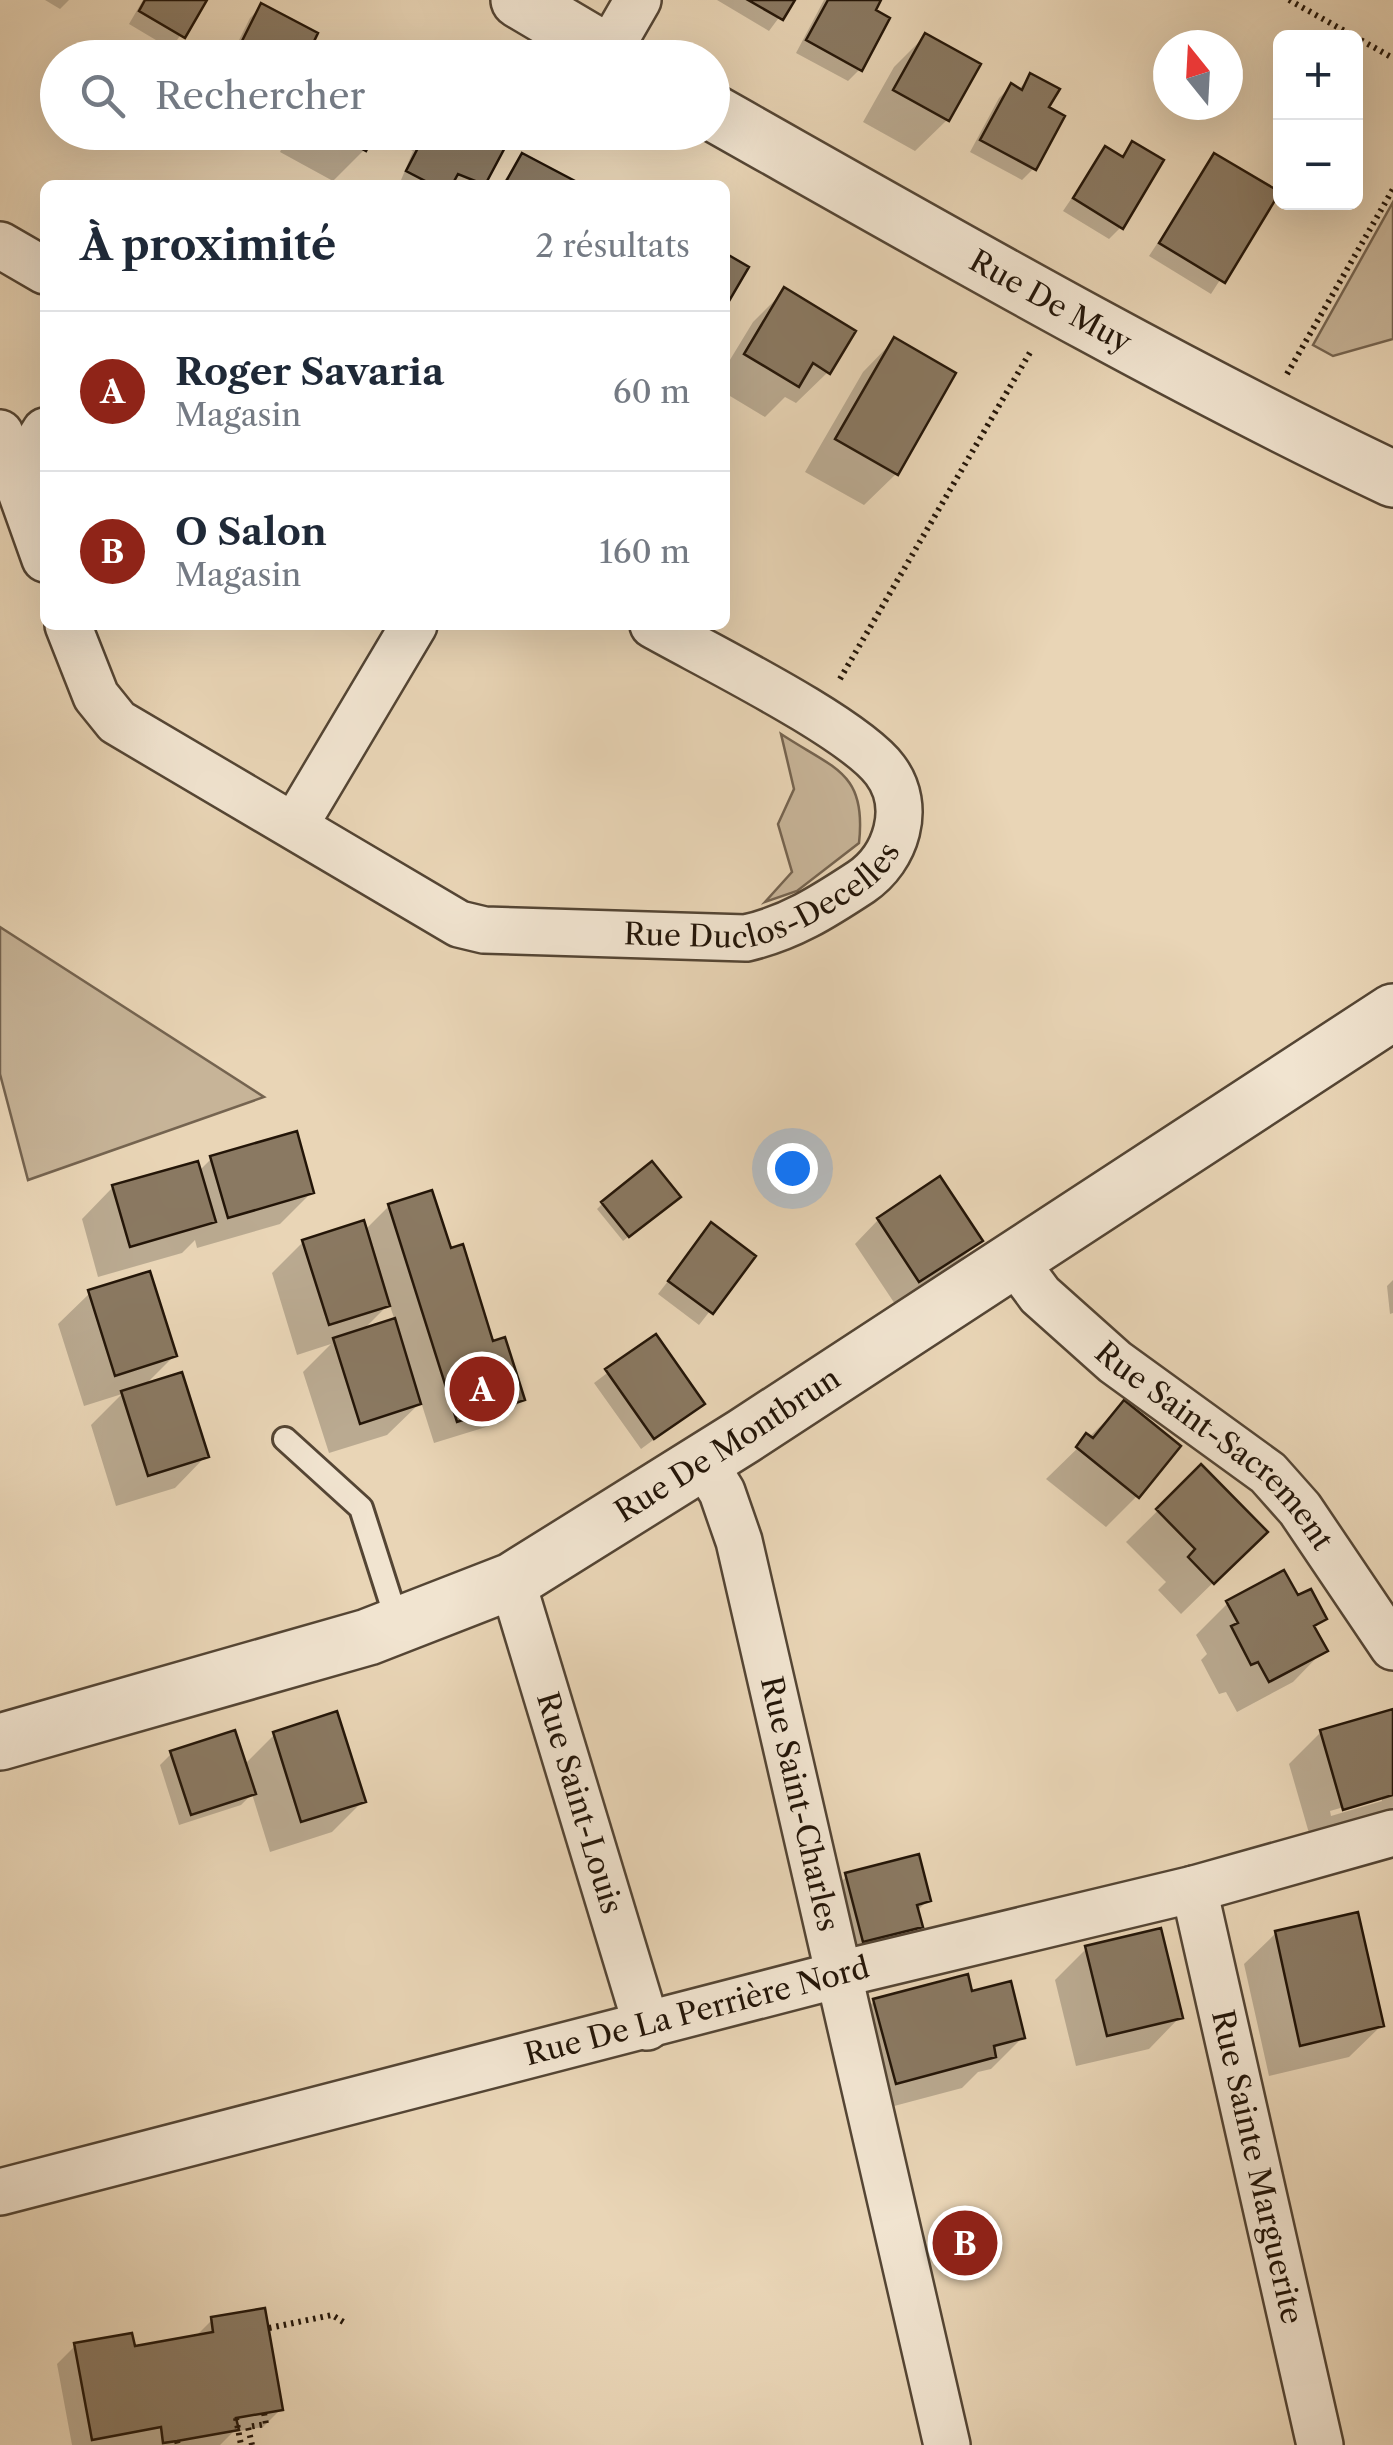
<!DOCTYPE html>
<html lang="fr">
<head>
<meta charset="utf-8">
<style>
  body { margin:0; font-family:"Libre Caslon Text",serif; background:#f6f6f7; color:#1f2937 }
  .controls { position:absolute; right:30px; top:30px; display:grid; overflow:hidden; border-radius:15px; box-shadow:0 10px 40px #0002 }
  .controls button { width:90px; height:90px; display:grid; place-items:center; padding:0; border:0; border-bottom:2px solid #e0e1e3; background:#fff; color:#1f2937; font:50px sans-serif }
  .compass { position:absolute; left:1153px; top:30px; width:90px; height:90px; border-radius:50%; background:#fff; box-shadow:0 10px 40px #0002; rotate:342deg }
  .you { position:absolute; left:792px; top:1168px; width:35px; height:35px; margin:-25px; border:8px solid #fff; border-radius:50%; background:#1a73e8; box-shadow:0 0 0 15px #1a73e833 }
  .badge { display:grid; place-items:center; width:65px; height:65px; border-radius:50%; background:#8f2418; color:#fff; font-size:32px; font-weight:700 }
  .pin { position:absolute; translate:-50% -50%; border:5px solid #fff; box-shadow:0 2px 10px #0006 }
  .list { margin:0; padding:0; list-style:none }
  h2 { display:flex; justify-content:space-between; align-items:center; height:130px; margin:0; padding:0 40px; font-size:42px }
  h2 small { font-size:32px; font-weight:400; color:#747a83 }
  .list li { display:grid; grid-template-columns:65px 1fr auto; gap:30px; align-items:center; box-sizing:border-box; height:160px; padding:0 40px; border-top:2px solid #e0e1e3 }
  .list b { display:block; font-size:38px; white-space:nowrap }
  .list p { margin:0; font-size:32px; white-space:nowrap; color:#747a83 }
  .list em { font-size:32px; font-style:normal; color:#747a83 }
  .icon { flex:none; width:55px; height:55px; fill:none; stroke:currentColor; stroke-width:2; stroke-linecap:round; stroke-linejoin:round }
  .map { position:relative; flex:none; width:1393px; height:2445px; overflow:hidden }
  .search { position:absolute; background:#fff; box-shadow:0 10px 40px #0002; left:40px; top:40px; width:690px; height:110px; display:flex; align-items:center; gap:25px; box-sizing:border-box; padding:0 35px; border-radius:55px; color:#747a83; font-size:38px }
  .panel { position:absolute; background:#fff; box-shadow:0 10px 40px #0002; left:40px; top:180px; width:690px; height:450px; border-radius:15px }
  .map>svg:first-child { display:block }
  .green { fill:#c7b498; stroke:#756450; stroke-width:2.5 }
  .shadow { fill:#0003; fill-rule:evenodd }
  .building { fill:#8a7962; stroke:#231508; stroke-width:2.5 }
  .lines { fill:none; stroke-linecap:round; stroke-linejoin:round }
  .service-casing { stroke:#544534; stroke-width:28 }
  .minor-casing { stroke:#544534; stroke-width:50 }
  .tertiary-casing { stroke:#544534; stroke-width:60 }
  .path { stroke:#231508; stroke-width:6; stroke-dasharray:2.5 5; stroke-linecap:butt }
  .service { stroke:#f1e4d0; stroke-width:22 }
  .minor { stroke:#f1e4d0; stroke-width:45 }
  .tertiary { stroke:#f1e4d0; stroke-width:55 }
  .labels { text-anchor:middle; stroke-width:10; stroke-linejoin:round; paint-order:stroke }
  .street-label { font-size:30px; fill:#231508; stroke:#f1e4d0 }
</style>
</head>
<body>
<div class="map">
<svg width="1393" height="2445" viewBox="0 0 1393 2445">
  <rect width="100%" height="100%" fill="#e9d5b6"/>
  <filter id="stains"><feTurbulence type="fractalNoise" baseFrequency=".002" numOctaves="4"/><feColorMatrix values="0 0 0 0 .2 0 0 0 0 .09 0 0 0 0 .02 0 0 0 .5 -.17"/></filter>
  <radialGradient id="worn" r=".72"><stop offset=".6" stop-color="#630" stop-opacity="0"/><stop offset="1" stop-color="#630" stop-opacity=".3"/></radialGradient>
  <!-- green -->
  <path class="green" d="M1393 202V339L1333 356 1313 345Z
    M781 734C834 769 867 772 859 843L797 891 765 902 792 872 778 824 794 789Z
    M0 927 264 1097 28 1180 0 1074Z"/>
  <!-- shadow -->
  <path class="shadow" d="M45 0H69L60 9Z
    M143 0H204L171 49 129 24Z
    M717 0H792L769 31Z
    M824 0H879L860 69 848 81 796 53Z
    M262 6 303 58H230L250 18Z
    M925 36 947 120 915 151 863 122 894 67Z
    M1031 76 1046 108 1034 168 1022 180 970 152 999 98 1011 86 1018 90Z
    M290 132H374L364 150 333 181 280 152Z
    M407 132H494L507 139 482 185H399L413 151 400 145Z
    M1133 144 1121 227 1109 239 1063 211 1105 149 1121 156Z
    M522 156 570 185H501Z
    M1215 156 1276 193 1211 294 1149 256Z
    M785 290 828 372 796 403 785 397 765 417 725 393V368L753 322Z
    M894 340 896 474 864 505 805 472 863 372Z
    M212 1158 312 1192 280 1224 197 1248 195 1240 182 1253 98 1277 82 1219 113 1187 199 1171Z
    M940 1179 980 1240 957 1263 895 1304 855 1244 878 1220Z
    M672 1202 623 1241 597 1209 603 1203Z
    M389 1206 449 1251 522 1400 499 1423 434 1443 421 1402 387 1435 329 1453 303 1372 331 1344 297 1355 272 1273 303 1242 364 1231ZM389 1303 395 1321 361 1332 381 1312Z
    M711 1226 753 1256 699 1325 658 1294Z
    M1393 1280V1313L1390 1314 1387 1286Z
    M90 1293 174 1356 143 1387 206 1456 175 1488 116 1506 91 1425 122 1394 84 1406 58 1324Z
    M655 1337 702 1404 641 1449 594 1383Z
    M1124 1403 1137 1496 1106 1527 1046 1479Z
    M1201 1468 1265 1532 1181 1614 1158 1590 1166 1582 1126 1542Z
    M1296 1599 1324 1619 1313 1629 1324 1650 1293 1682 1237 1712 1226 1692 1219 1694 1201 1660 1207 1654 1196 1635 1228 1603Z
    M1393 1711V1810L1384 1818 1311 1840 1289 1764 1321 1732ZM1382 1796V1801L1331 1816 1330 1811Z
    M274 1735 363 1801 332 1832 270 1852 252 1794 241 1805 179 1825 160 1765 172 1753 244 1765Z
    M847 1876 928 1900 916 1912 920 1926 908 1938 852 1953 835 1888Z
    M1276 1933 1381 2026 1349 2057 1269 2076 1244 1964Z
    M1087 1948 1180 2017 1149 2049 1076 2066 1055 1980Z
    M971 1994 1023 2037 991 2069 978 2072 962 2088 864 2114 843 2033 874 2001Z
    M212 2320 281 2409 263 2427 233 2432 220 2445H72L57 2364 75 2346 133 2349 194 2338Z"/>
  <!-- building -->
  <path class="building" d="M145 0H207L185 38 139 11Z
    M748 0H795L783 20Z
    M828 0H881L876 10 890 18 862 71 806 40Z
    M261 3 318 33 306 58H245L236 53Z
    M925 33 981 64 949 121 893 90Z
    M1030 73 1060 89 1049 107 1065 116 1036 170 980 140 1011 83 1022 90Z
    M332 132H376L366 151Z
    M411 132H500L510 138 485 185 458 174 452 185H433L406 171 423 138Z
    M1132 141 1164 160 1123 229 1073 198 1105 146 1123 157Z
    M522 153 575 181 573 185H504Z
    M1214 153 1280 192 1225 283 1159 243Z
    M725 253 749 267 725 308Z
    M784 287 856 331 830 374 813 363 799 387 744 354Z
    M894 337 956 373 898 475 835 439Z
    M297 1131 314 1193 228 1218 210 1156Z
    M198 1161 216 1222 130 1247 112 1185Z
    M652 1161 681 1197 629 1237 601 1202Z
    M940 1176 983 1241 919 1282 877 1218Z
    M432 1190 451 1248 463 1244 493 1341 505 1337 525 1400 457 1422 388 1204Z
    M364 1220 390 1306 329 1325 302 1240Z
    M711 1222 756 1256 713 1314 668 1281Z
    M150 1271 177 1356 115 1376 88 1290Z
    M395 1318 421 1404 360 1424 333 1338Z
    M656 1334 705 1404 654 1439 605 1369Z
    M182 1372 209 1457 148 1476 121 1391Z
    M1124 1400 1181 1446 1139 1498 1076 1447 1086 1433 1093 1438Z
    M1201 1464 1268 1532 1214 1584 1188 1557 1195 1549 1156 1509Z
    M1284 1570 1298 1595 1311 1589 1327 1619 1314 1626 1328 1651 1269 1682 1258 1662 1251 1665 1231 1626 1238 1623 1226 1601Z
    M1393 1709V1795L1343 1810 1320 1730Z
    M337 1711 366 1802 301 1822 273 1732Z
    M235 1730 256 1794 191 1815 170 1751Z
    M919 1854 931 1901 917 1905 923 1927 863 1942 845 1873Z
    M1358 1912 1384 2026 1300 2046 1275 1931Z
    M1161 1928 1183 2018 1107 2036 1085 1946Z
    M968 1974 972 1991 1011 1981 1025 2038 994 2046 996 2057 896 2084 873 1999Z
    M265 2308 283 2410 236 2418 239 2430 177 2441 163 2443 161 2427 92 2440 74 2343 132 2333 135 2346 213 2332 211 2317Z"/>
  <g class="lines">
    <defs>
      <path id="service" d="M285 1439 361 1508 399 1627"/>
      <g id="minor">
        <path d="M608 52 638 0"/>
        <path d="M0 245 45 271"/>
        <path d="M0 433 45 559"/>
        <path d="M16 477 45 431"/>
        <path id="s1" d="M68 625 96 696 117 722 459 924 484 930 746 938C790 928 823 907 861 882 896 858 913 807 885 770 853 727 706 655 653 625"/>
        <path d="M295 825 414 625"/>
        <path id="s2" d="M1014 1260 1040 1295 1115 1362 1268 1473 1300 1509 1393 1647"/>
        <path id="s3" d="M703 1461 722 1492 739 1541 947 2445"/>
        <path id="s4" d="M512 1581 647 2027"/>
        <path id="s5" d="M1194 1889 1320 2445"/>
        <path id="s6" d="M0 2192 861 1969 1194 1889 1393 1833"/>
      </g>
      <g id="tertiary">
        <path d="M519 0 617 58"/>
        <path id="s7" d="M712 112C937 239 1160 368 1393 479"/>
        <path id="s8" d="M0 1742 368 1637 512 1581 744 1436 1393 1012"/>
      </g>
    </defs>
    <!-- service casing -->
    <use href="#service" class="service-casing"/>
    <!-- minor casing -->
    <use href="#minor" class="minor-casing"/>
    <!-- tertiary casing -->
    <use href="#tertiary" class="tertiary-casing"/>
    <!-- path -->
    <path class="path" d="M1289 0 1393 58
      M1287 374 1393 189
      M840 679 1032 349
      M269 2328 332 2315 345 2323
      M236 2418 241 2445
      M177 2441 178 2445
      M252 2445 248 2427 266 2424 264 2413"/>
    <!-- service -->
    <use href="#service" class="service"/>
    <!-- minor -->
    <use href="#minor" class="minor"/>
    <!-- tertiary -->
    <use href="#tertiary" class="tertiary"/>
  </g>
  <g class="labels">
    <!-- street labels -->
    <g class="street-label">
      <text dy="10" stroke="none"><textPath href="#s7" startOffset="388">Rue De Muy</textPath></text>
      <text dy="10" stroke="none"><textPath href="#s1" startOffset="822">Rue Duclos-Decelles</textPath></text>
      <text dy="10" stroke="none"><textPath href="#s8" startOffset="792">Rue De Montbrun</textPath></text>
      <text dy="10" stroke="none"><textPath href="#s2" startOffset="275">Rue Saint-Sacrement</textPath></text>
      <text dy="10" stroke="none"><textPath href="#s3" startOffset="358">Rue Saint-Charles</textPath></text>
      <text dy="10" stroke="none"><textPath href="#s4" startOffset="232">Rue Saint-Louis</textPath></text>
      <text dy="10" stroke="none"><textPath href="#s6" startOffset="720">Rue De La Perrière Nord</textPath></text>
      <text dy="10" stroke="none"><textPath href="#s5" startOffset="285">Rue Sainte Marguerite</textPath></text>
    </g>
  </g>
  <rect width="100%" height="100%" filter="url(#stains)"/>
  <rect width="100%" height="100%" fill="url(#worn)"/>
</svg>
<div class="controls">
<button>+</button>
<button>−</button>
</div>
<svg class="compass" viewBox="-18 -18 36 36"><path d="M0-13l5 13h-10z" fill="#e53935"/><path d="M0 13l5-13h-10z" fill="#747a83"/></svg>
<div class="you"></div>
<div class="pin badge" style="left:482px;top:1389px">A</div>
<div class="pin badge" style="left:965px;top:2243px">B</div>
<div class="search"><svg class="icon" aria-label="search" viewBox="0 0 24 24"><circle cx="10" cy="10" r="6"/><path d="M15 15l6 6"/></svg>Rechercher</div>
<section class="panel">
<h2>À proximité<small>2 résultats</small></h2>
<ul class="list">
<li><span class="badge">A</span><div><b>Roger Savaria</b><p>Magasin</p></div><em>60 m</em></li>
<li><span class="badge">B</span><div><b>O Salon</b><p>Magasin</p></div><em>160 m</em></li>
</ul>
</section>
</div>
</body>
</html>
